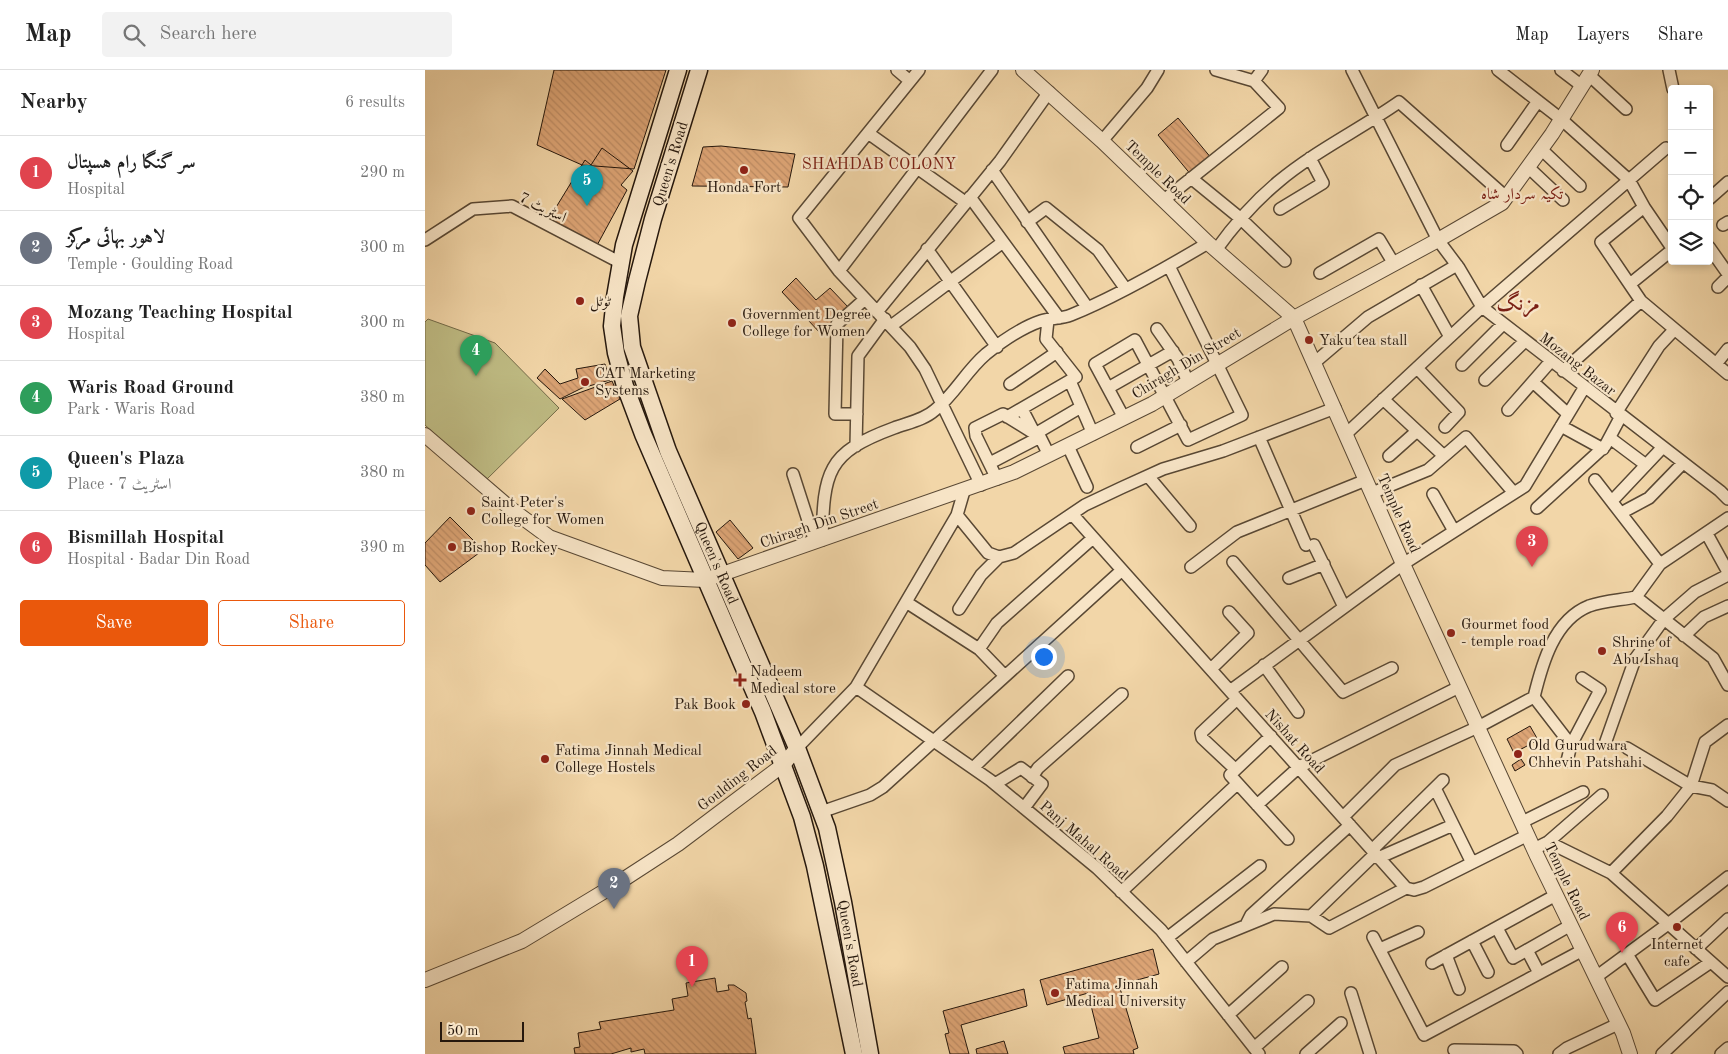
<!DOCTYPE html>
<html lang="en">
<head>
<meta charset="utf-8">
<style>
  body { margin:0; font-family:"Old Standard TT",Amiri,serif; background:#f2f2f2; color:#222 }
  .controls { position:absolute; right:15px; top:15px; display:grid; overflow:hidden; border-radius:5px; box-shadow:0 2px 8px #0003 }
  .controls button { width:45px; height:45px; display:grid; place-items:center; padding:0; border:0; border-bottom:1px solid #e0e0e0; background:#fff; color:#222; font:25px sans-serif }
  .scale { position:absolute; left:15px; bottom:12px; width:84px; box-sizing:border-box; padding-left:5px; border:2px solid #26180d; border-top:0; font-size:14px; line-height:18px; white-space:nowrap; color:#26180d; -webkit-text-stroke:4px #f7e4c6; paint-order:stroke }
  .you { position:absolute; left:618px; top:586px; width:18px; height:18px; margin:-12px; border:4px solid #fff; border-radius:50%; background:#1a73e8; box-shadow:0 0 0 8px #1a73e833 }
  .badge { display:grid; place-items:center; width:32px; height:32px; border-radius:50%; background:#ea580c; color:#fff; font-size:16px; font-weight:700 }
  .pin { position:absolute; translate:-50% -41px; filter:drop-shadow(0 1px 2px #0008) }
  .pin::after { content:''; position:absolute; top:26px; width:18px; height:15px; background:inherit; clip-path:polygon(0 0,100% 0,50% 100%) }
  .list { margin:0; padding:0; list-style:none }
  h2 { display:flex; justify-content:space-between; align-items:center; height:65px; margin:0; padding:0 20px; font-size:21px }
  h2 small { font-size:16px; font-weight:400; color:#767676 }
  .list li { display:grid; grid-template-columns:32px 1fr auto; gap:15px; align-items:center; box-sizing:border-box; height:75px; padding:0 20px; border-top:1px solid #e0e0e0 }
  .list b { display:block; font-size:19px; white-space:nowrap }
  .list p { margin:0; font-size:16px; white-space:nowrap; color:#767676 }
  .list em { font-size:16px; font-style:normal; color:#767676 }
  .actions { display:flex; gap:10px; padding:15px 20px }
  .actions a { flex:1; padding:11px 0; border:1px solid #ea580c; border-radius:5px; text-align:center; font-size:18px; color:#ea580c }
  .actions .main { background:#ea580c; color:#fff }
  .icon { flex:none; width:28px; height:28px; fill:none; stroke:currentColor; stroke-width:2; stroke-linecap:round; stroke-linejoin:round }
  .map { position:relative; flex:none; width:1303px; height:984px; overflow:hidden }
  header { display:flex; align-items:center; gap:30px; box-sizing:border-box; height:70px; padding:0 25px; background:#fff; border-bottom:1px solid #e0e0e0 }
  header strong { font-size:24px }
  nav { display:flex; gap:28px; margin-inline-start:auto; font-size:18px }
  .search { width:350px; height:45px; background:#f2f2f2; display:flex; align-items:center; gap:12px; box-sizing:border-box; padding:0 18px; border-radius:5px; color:#767676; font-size:19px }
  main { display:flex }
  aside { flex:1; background:#fff }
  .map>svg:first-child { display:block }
  .green { fill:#bfbc84; stroke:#726a48 }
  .building { fill:url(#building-back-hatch); stroke:#26180d }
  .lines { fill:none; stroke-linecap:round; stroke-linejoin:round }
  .minor-casing { stroke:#594834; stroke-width:14 }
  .tertiary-casing { stroke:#594834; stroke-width:16 }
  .secondary-casing { stroke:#26180d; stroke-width:19 }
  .minor { stroke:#f7e4c6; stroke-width:11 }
  .tertiary { stroke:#f7e4c6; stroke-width:14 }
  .secondary { stroke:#f7e4c6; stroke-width:16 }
  .poi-dot { fill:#8f2418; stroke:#f7e4c6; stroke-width:2 }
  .labels { text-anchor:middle; stroke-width:4.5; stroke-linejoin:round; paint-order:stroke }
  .street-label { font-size:15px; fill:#26180d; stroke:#f7e4c6 }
  .poi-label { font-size:15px; fill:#26180d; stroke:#f7e4c6; text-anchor:start }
  .neighbourhood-label { font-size:16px; fill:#7a1f14; stroke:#f7e4c6 }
  .district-label { font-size:20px; font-weight:bold; fill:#7a1f14; stroke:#f7e4c6 }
</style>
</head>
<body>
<header>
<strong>Map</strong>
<div class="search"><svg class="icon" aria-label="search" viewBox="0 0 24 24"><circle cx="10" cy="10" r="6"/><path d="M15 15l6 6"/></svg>Search here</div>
<nav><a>Map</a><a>Layers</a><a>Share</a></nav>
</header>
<main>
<aside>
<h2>Nearby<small>6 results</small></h2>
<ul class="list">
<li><span class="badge" style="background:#e0444e">1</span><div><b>سر گنگا رام ہسپتال</b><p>Hospital</p></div><em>290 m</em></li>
<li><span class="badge" style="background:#6b7280">2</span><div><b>لاہور بہائی مرکز</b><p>Temple · Goulding Road</p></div><em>300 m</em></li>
<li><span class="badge" style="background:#e0444e">3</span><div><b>Mozang Teaching Hospital</b><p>Hospital</p></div><em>300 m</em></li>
<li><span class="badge" style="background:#2e9e5b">4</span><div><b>Waris Road Ground</b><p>Park · Waris Road</p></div><em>380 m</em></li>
<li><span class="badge" style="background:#0f9aa8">5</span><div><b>Queen's Plaza</b><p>Place · اسٹریٹ 7</p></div><em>380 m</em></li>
<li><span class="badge" style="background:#e0444e">6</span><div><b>Bismillah Hospital</b><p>Hospital · Badar Din Road</p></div><em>390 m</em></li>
</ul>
<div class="actions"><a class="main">Save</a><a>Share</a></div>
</aside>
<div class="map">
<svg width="1303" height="984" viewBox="0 0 1303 984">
  <defs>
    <pattern id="building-back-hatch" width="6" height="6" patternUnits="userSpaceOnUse" patternTransform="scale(1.25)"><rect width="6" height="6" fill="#dca475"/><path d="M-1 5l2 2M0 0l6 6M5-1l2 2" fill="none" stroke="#bd8c64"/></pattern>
  </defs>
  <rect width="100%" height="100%" fill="#f2d6a8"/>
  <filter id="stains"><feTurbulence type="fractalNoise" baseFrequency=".004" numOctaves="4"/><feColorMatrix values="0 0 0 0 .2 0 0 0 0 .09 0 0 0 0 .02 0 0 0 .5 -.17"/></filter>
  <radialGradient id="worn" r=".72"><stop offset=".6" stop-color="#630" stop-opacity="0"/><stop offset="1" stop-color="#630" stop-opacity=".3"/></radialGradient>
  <!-- green -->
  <path class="green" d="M3 249 70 273 134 338 60 411 0 355V252Z"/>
  <!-- building -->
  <path class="building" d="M129 0H241L209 99 157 95 112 75Z
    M753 48 787 89 767 106 733 65Z
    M296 76 370 84 363 117 267 116 278 77Z
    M177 78 208 101 196 115 202 120 170 179 122 152 160 90 166 95Z
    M371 208 391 230 405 218 424 238 396 264 357 222Z
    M180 294 185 310 157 318 135 329 112 308 120 299 135 314 153 308 151 299Z
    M187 311 195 329 160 350 137 329Z
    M25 447 58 480 15 512 0 495V473Z
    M305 450 328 478 313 489 291 462Z
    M1105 656 1113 670 1089 683 1082 669Z
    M1096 689 1100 695 1090 701 1087 695Z
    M728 879 734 904 694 915 713 978 708 980 709 984H640L638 977 674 968 663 923 622 935 615 910Z
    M290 908 292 922 304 920 303 915H309L321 923 322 931 320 932 323 949 326 948 331 984H220L219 979 206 982V978L186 984H150L149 978 155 977 153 963 176 959 174 952 249 940 247 929 263 926 261 913Z
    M599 919 602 936 536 955 544 984H525L520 964 524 963 518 941Z
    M579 971 583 984H552L551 979Z"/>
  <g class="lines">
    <defs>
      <path id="minor" d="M472 0 485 11
        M494 0 374 148 414 201 485 277 500 299 556 415
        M927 0 1013 170 1034 198 1057 237 1295 421 1303 429
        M1073 0 1136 49 1204 110 1219 137
        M1136 0 1157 16
        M1244 0 1248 19
        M1164 5 1201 39
        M829 11 837 0
        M443 63 540 132
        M677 71 722 18 733 0
        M1082 75 1113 31
        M1116 79 1155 116
        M1103 97 1138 130
        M567 100 662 237
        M766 108 815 148 860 191
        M545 127 634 248
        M1284 129 1303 112
        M739 130 854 38 829 11 791 0
        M855 139 898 113 885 88
        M602 152 621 138 673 180 700 218
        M1298 155 1303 152
        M0 170 48 139 87 136 196 193
        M1284 177 1303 204
        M1247 178 1219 137 1176 172 1216 231 1303 304
        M502 179 572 277
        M791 180C809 155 829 132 853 112 890 81 934 60 974 32L1081 127
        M414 201 567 0
        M895 203 954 169 969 194
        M1205 214 1247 180
        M996 215 1025 267
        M1293 217 1303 207
        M452 242 575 91 624 22
        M466 256 578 172
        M732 259 753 289 763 312
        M889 293 943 247 1032 195
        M1291 294 1303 279
        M1037 295 1078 254
        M992 298 1034 342 1020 357
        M1138 301 1216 231
        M1060 310 1100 271
        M645 311 668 364
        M1108 312 1143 344
        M585 314 632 282
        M683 318 748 281
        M958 329 1019 386
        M597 339 610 364 656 337
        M1083 340 1126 291
        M1191 343 1234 276 1249 260
        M432 344H410L412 254 440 229
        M582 347 651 307 621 269 623 250
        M699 348 670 294 710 270 763 370 817 345 744 196
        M1136 356 1178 379
        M921 364 1057 237 1241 78
        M834 367 881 475
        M1185 368 1221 395
        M431 376 433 286 460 249
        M643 376 662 417
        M712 377 756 355
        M964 386 992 361
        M565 393 615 367
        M368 404 390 472
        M723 406 765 456
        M572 409 551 366 550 358 578 344 615 367 624 385
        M1170 410 1235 494
        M947 423 1003 400 1041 367 1089 423
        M1008 424 1029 461
        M1187 431 1237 378
        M1112 438 1180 376 1196 346
        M1196 443 1224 428 1258 393
        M647 444 981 818 989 820 999 817 1103 765
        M532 445 563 483 574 487 589 483 660 435 696 418 738 399 798 381 910 338
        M1282 464 1303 502
        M397 470C399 402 401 383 469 358 482 353 499 350 510 340 530 324 541 301 561 284 576 272 598 257 616 251 625 248 636 249 646 245 691 227 741 198 783 173
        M889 475 919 537
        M808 492 918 622 967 598
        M766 497 812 462 941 410
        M864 508 899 494
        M1211 527 1288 588 1303 615
        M481 532 554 579 580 606
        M534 539 556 505 574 487
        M1259 566 1279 547 1303 536
        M554 579 572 553 668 468
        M839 595 873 642
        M786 599 823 563 804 542
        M431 617 565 710 672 798 736 860 834 984
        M805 621 978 494 1100 416 1159 318
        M1109 627 1146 675 1142 691
        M846 666 805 705 863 769
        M1181 671 1210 589 1239 549 1270 522 1303 505
        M1146 675 1175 620 1157 608
        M372 678 431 617 532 445 539 421
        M1202 678 1266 716 1287 720 1303 731
        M548 698 643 606
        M810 699 777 668 776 663 811 630
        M607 707 613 698 697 624
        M570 714 596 698 617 714 599 738
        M1010 718 1047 793
        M832 735 874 697 1034 617
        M396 742 445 725 458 717 697 500
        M918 747 970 695 1053 657 1109 627C1117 594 1129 550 1164 536 1178 531 1196 530 1211 527L1235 494 1303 448
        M1097 752 1158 722
        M1123 772 1177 725
        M1109 779 1123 772 1186 803 1303 907
        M947 780 1018 710
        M953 788 1028 755
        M1186 803 1242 746 1266 716 1280 672 1303 655
        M696 822 812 714
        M886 846 950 784
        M822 853 826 845 925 755
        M1072 858 1088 888 1146 855
        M948 867 999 965 1158 880
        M742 868 835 796
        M1047 871 1063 902
        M955 879 993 862
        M1271 879 1303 849
        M1102 880 1114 903
        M1202 884 1230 930 1286 892
        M1021 885 1034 919
        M761 892 788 869 849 844 886 846 904 858 981 818
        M1007 893 1131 825
        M1171 907 1243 854 1303 807
        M926 923 945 984
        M803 945 857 897
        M829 978 883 931
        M1029 980 1089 981 1092 984
        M881 984 916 953
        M1134 984 1142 978 1193 954
        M1237 984 1303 922
        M1296 984 1303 978"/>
      <path id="tertiary" d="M598 0 677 71 783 173 869 248 978 494 1112 786 1198 963 1205 984
        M0 365 86 439 124 467 237 508 280 510 589 402 727 334 869 248 1013 170 1077 133 1127 64 1167 0
        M0 910 97 871 193 813 253 774 358 695 372 678"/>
      <g id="secondary">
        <path d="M253 0 199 175 190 227 187 256 191 283 200 316 218 364 338 642 377 747 390 796 429 984"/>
        <path id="s1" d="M274 0 228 149 212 211 204 246 207 277 243 381 372 678 402 758 418 832 445 984"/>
      </g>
    </defs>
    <!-- minor casing -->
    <use href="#minor" class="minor-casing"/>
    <!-- tertiary casing -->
    <use href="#tertiary" class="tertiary-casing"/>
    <!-- secondary casing -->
    <use href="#secondary" class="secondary-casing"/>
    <!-- minor -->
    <use href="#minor" class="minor"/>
    <!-- tertiary -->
    <use href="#tertiary" class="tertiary"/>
    <!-- secondary -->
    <use href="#secondary" class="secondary"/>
  </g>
  <!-- markers -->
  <g class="poi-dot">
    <circle cx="319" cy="100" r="5"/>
    <circle cx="155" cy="231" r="5"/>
    <circle cx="307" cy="253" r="5"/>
    <circle cx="884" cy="270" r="5"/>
    <circle cx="160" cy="312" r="5"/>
    <circle cx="46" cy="441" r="5"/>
    <circle cx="27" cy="477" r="5"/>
    <circle cx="1026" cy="563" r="5"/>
    <circle cx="1177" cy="581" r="5"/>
    <path d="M312.5 602.5h5v5h5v5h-5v5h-5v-5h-5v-5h5z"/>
    <circle cx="321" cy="634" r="5"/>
    <circle cx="1093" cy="684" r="5"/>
    <circle cx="120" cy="689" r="5"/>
    <circle cx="1252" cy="857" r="5"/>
    <circle cx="630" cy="923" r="5"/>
  </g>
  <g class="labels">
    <!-- street labels -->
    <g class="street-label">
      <text transform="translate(245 94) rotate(-73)" y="5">Queen's Road</text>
      <text transform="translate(733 102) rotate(44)" y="5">Temple Road</text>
      <text transform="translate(118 137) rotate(26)" y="5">اسٹریٹ 7</text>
      <text transform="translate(761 293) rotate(-31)" y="5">Chiragh Din Street</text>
      <text transform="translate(1153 294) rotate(38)" y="5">Mozang Bazar</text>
      <text transform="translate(974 443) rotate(66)" y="5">Temple Road</text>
      <text transform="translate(394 453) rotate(-19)" y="5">Chiragh Din Street</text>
      <text dy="5" stroke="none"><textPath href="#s1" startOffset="519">Queen's Road</textPath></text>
      <text transform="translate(870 671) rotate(48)" y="5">Nishat Road</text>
      <text transform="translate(312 708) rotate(-38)" y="5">Goulding Road</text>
      <text transform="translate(659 770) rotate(41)" y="5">Panj Mahal Road</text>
      <text transform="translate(1142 811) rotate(64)" y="5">Temple Road</text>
      <text dy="5" stroke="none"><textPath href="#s1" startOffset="924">Queen's Road</textPath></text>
    </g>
    <!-- poi labels -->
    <g class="poi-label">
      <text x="319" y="122" text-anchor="middle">Honda Fort</text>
      <text x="165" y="236">ٹوٹل</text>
      <text x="317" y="249">Government Degree<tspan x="317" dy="17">College for Women</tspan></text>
      <text x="894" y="275">Yaku tea stall</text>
      <text x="170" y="308">CAT Marketing<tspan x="170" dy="17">Systems</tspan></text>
      <text x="56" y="437">Saint Peter's<tspan x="56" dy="17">College for Women</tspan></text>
      <text x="37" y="482">Bishop Rockey</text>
      <text x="1036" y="559">Gourmet food<tspan x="1036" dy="17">- temple road</tspan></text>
      <text x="1187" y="577">Shrine of<tspan x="1187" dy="17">Abu Ishaq</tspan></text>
      <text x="325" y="606">Nadeem<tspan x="325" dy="17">Medical store</tspan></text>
      <text x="311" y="639" text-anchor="end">Pak Book</text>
      <text x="1103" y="680">Old Gurudwara<tspan x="1103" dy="17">Chhevin Patshahi</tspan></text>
      <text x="130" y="685">Fatima Jinnah Medical<tspan x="130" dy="17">College Hostels</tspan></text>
      <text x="1252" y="879" text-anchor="middle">Internet<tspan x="1252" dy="17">cafe</tspan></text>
      <text x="640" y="919">Fatima Jinnah<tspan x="640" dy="17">Medical University</tspan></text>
    </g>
    <!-- neighbourhood labels -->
    <g class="neighbourhood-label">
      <text x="454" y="99">SHAHDAB COLONY</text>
      <text x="1097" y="129">تکیہ سردار شاہ</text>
    </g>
    <!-- district labels -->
    <g class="district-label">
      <text x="1093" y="240">مزنگ</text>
    </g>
  </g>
  <rect width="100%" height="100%" filter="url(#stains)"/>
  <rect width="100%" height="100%" fill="url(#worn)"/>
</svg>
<div class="controls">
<button>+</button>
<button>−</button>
<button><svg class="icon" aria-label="locate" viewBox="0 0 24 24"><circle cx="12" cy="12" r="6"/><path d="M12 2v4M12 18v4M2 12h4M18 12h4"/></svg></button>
<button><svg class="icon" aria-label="layers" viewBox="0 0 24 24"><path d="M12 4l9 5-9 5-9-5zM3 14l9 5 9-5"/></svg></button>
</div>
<div class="scale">50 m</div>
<div class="you"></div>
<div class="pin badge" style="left:267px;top:917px;background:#e0444e">1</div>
<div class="pin badge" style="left:189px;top:839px;background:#6b7280">2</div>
<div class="pin badge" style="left:1107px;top:497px;background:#e0444e">3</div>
<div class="pin badge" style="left:51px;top:306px;background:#2e9e5b">4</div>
<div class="pin badge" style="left:162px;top:136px;background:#0f9aa8">5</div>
<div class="pin badge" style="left:1197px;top:883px;background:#e0444e">6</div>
</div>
</main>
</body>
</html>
